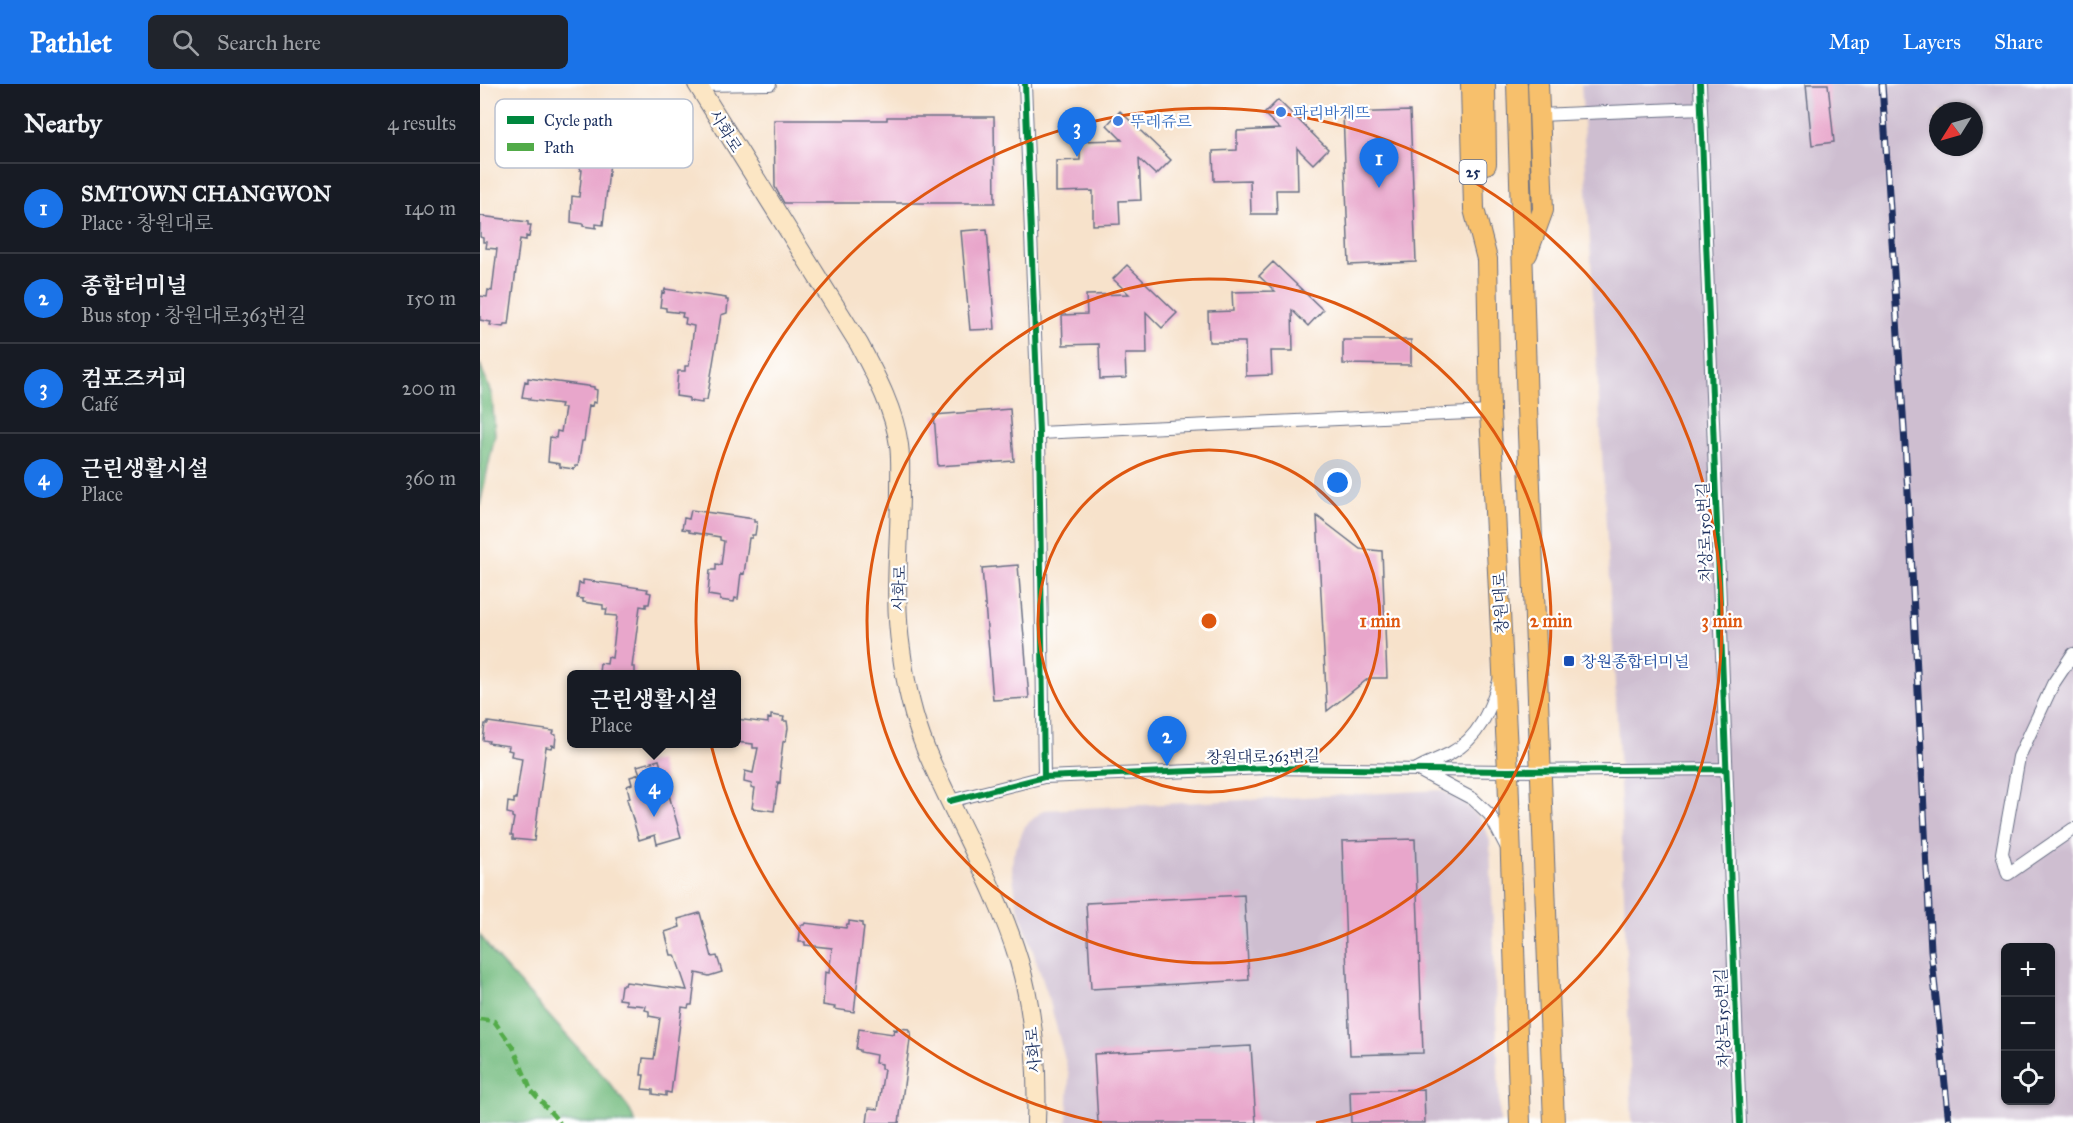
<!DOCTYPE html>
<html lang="en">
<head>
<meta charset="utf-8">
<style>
  body { margin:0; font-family:"IM FELL Great Primer","Noto Serif KR",serif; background:#20242c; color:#f1f3f6 }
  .controls { position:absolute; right:18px; bottom:18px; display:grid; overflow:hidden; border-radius:9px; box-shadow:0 2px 4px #0004 }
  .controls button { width:54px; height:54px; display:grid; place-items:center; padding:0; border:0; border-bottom:2px solid #363941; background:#171b24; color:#f1f3f6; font:30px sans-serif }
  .compass { position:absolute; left:1449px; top:18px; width:54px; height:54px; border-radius:50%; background:#171b24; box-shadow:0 2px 4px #0004; rotate:233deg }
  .you { position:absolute; left:858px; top:399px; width:21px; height:21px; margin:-15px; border:4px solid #fff; border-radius:50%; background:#1a73e8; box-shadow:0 0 0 9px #1a73e833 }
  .badge { display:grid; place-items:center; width:39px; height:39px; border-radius:50%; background:#1a73e8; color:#fff; font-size:20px; font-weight:700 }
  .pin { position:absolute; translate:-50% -50px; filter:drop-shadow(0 2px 3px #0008) }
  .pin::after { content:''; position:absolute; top:32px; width:21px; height:18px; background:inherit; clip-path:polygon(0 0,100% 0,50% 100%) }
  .popup { position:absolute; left:87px; top:586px; width:174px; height:78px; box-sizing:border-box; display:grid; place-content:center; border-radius:9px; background:#171b24; filter:drop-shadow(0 2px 4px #0005); font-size:20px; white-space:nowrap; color:#9ea1a6 }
  .popup b { font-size:22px; color:#f1f3f6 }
  .popup::after { content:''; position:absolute; left:50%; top:100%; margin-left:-12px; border:12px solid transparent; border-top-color:#171b24 }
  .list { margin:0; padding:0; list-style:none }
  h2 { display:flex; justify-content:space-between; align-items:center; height:78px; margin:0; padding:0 24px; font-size:26px }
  h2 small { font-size:20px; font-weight:400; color:#9ea1a6 }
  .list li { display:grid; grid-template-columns:39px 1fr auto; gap:18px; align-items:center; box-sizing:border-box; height:90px; padding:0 24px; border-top:2px solid #363941 }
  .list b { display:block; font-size:22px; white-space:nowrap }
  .list p { margin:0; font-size:20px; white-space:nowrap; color:#9ea1a6 }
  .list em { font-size:20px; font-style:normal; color:#9ea1a6 }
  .icon { flex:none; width:33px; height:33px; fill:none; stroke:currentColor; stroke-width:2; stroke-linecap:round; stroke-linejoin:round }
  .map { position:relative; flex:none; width:1593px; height:1039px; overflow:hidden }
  header { display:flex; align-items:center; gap:36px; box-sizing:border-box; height:84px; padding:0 30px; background:#1a73e8; color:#fff }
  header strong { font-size:28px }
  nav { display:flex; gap:33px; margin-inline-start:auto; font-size:21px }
  .search { width:420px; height:54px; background:#20242c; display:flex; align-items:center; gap:15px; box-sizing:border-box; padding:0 21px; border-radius:9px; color:#9ea1a6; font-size:22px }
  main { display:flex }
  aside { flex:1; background:#171b24 }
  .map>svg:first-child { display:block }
  .industrial { fill:#cebed0; fill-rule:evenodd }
  .forest { fill:#74bc80; stroke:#48766f; stroke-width:1.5 }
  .building { fill:#e8a6cb }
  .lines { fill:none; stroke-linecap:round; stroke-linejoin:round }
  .street-casing { stroke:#686e84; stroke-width:14 }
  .secondary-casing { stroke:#686e84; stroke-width:20 }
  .primary-casing { stroke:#686e84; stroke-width:22 }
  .street { stroke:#fff; stroke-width:12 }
  .secondary { stroke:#fce6c4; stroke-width:18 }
  .primary { stroke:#f7c06c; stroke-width:20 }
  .rail-casing { stroke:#1b2f5e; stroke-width:7 }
  .rail { stroke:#fff; stroke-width:4.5; stroke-dasharray:14; stroke-linecap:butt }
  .quiet { stroke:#52ab49; stroke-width:4.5; stroke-dasharray:9 4.5; stroke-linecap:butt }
  .cycleway-casing { stroke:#fff; stroke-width:10 }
  .cycleway { stroke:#00873e; stroke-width:6 }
  .ring { fill:none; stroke:#de5710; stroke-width:3 }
  .shop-dot { fill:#3f7fe0; stroke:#fff; stroke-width:2 }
  .transit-dot { fill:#1a4fb4; stroke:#fff; stroke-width:2 }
  .labels { text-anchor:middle; stroke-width:4.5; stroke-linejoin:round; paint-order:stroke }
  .shield { fill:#fff; stroke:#5f6d8e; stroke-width:1.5 }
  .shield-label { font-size:15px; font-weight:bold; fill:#1b2f5e }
  .shop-label { font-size:16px; fill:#366cbe; stroke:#fff; text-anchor:start }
  .street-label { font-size:16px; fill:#1b2f5e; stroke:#fff }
  .transit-label { font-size:16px; fill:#164399; stroke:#fff; text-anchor:start }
  .key { fill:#fff; stroke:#bbc1cf; stroke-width:1.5 }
  .key-label { font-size:16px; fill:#1b2f5e }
  .centre { fill:#de5710; stroke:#fff; stroke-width:3 }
  .ring-label { font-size:18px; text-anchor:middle; font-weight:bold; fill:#de5710; stroke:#fff; stroke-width:4.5; stroke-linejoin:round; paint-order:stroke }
</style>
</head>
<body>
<header>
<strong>Pathlet</strong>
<div class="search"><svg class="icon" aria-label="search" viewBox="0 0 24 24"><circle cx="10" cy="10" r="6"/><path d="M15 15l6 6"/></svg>Search here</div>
<nav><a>Map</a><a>Layers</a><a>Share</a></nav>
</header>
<main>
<aside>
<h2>Nearby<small>4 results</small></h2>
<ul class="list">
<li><span class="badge">1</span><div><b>SMTOWN CHANGWON</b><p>Place · 창원대로</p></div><em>140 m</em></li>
<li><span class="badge">2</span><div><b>종합터미널</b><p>Bus stop · 창원대로363번길</p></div><em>150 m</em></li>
<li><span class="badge">3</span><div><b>컴포즈커피</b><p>Café</p></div><em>200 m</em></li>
<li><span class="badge">4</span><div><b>근린생활시설</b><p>Place</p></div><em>360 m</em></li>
</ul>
</aside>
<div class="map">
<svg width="1593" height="1039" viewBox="0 0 1593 1039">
  <rect width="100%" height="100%" fill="#fff"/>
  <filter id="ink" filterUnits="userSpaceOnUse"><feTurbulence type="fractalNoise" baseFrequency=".0167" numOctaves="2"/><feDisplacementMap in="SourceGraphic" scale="12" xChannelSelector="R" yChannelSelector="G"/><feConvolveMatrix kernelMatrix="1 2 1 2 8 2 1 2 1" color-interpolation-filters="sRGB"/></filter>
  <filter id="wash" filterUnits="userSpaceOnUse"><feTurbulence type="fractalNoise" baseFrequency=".008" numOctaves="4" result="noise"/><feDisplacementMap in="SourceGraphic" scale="24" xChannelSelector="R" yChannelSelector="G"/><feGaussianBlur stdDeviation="1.35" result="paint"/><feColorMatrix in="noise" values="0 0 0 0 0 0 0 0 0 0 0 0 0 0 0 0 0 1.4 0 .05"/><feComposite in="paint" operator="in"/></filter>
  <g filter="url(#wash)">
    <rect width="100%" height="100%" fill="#f7e2cb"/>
    <!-- industrial -->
    <path class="industrial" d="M1101 0H1593V1039H1152L1139 671ZM1458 27H1494V63H1458ZM1526 864H1570V1016H1526Z
      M961 706 984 719 999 733 1010 756 1020 1039H587L589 991 569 915 537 820 532 786 533 771 545 742 563 726Z"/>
    <!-- forest -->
    <path class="forest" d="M0 280 12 312 15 351 0 421Z
      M0 851 14 871 126 995 148 1023 156 1039H0Z"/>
    <g id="blocks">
      <!-- building -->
      <path class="building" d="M1326 0H1348L1354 58 1332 61Z
        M798 16 848 65 833 80 817 64 818 106H796L797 130H771L770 96 734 97 733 67 757 66V47L800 45 784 30Z
        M640 27 691 76 676 91 659 75 661 116 639 117 640 140 613 141V107L576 108V77L600 76V57L642 56 627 41Z
        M930 27 936 178 869 181 863 29Z
        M407 33H514L515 119H304L295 103 294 36H407Z
        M118 54 131 56 130 59 132 60 123 141 116 140V144L103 142V140L91 138 92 112 99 113 102 86H100L101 81 73 77V75H68L70 58H73V56L115 61V57H118Z
        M0 132 48 138V141H51L49 153 46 152V156L40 155 29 240H24L23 243 10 241 11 238 0 236V212L7 213 8 206 12 207 17 165 6 164 7 158H3V154L0 153Z
        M507 145 515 245 490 246 481 147Z
        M793 178 843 226 828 242 812 226 813 267H791L792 291 766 292 765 258H729L728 228 753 227 752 208 795 207 779 192Z
        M647 181 697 229 682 244 666 228 667 270H645L646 294 620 295 619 260 583 261 582 231 607 230 606 211 649 210 633 195Z
        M185 205 246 214V216H248L247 229 241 231 227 316H222V319L209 317V314L196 312 198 287H205V282H209L214 242 205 240 206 234 202 233 203 229 186 227V224L180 223 182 208 184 209Z
        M863 256H931V281L863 280Z
        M48 294 114 303V305L117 306 116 319 113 318 112 322 109 321 104 357H102L98 382H95L94 385 80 383V380L68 378 70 353 76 354 77 347 81 348 85 324H80L81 320 49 316 50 314 42 313 45 297 48 298Z
        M530 325 534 377 458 382 454 331Z
        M211 426 274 435V438H277L275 451H272V454H269L264 490 261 489 258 515 255 514 254 518 240 516V513L228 511 230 486H236V480L241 481 244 457 240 456V453L209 448V446L202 445 204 434 209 435Z
        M837 432 880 465 902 467 907 594H889L847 627Z
        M538 481 549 614 513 616 502 484Z
        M103 496 168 505 167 508 171 509 169 520H166V523L160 522 152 583H155V591L119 589 120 579 127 580 128 573 132 574 137 532 126 531 127 525H123V521L103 518V515L97 514 99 499 103 500Z
        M291 631 304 633 303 637H307L308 644 306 656 303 658 300 683 301 684 300 699 298 698 294 727 272 724 275 704 271 703 272 700 264 698 265 687 273 689 278 664H273V660L256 658V635L288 639V634L291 635Z
        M8 638 74 647 73 650 76 651 75 662 72 661 71 664 66 663 54 757 33 755V751H31L34 734 32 733V730L27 729 28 718 34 719V715H36L42 674 31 672 32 667 28 666 29 662 8 659 9 657 3 656 5 640H8Z
        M179 676 201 753 177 760 175 751 159 756 147 715 150 714 147 702 152 700 150 693 160 690 157 682Z
        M935 755 943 969 870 971 862 757Z
        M764 811 769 896 611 905 606 819Z
        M220 829 232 873 237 872 242 888 229 892 216 889 212 921H209L208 924 202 923 191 1009 186 1008V1012L173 1010V1006L162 1005 164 991H161L163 974 174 975 180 934 169 932V927L165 926 166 922 146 920V916L139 915 141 901H145L146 898 207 906 195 871H191L185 848 200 843 198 835Z
        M369 837 382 839V842L384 843 374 928 354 925 355 923 343 921 345 888 349 889 352 864 325 861V858H319L321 841H324L325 839 366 844 367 840H369Z
        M417 944 429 945V948H431L419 1039H387L389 1024 398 1025 404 985H401V980L395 979 396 971 380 968V966L376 965 379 945 413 950 414 945 417 946Z
        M771 962 776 1039H618L614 970Z
        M944 1005 945 1039H871L870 1007Z"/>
    </g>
  </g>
  <g filter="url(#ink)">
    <use href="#blocks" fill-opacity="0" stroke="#686e84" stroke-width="1.5"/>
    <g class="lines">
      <defs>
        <path id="street" d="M545 0 559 349 564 693
          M1220 0 1260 1039
          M217 1 290 0
          M1059 31 1221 24
          M559 349 1010 328
          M1593 570 1573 600 1539 673 1522 769 1528 790 1593 745
          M937 685C948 678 960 675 971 669 999 654 1010 626 1019 597
          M940 687 993 715 1010 731 1027 764
          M470 717 564 693 786 684 1028 687 1246 685"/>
        <path id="secondary" d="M217 0 379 260C396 292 414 325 419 361 421 376 420 391 420 406 420 459 413 513 421 565 425 597 434 636 446 666 476 736 517 804 539 877 554 929 558 985 556 1039"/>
        <path id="primary" d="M991 0 994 125 1007 175 1010 328 1028 687 1040 1039
          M1005 0 1006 80
          M1037 0 1047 323 1074 1039
          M1047 170 1063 126 1058 0"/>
      </defs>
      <!-- street casing -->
      <use href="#street" class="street-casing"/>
      <!-- secondary casing -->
      <use href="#secondary" class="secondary-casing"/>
      <!-- primary casing -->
      <use href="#primary" class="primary-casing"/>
      <!-- street -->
      <use href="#street" class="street"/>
      <!-- secondary -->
      <use href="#secondary" class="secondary"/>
      <!-- primary -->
      <use href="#primary" class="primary"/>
      <defs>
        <path id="rail" d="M1402 0 1428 408 1451 866 1469 1039"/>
      </defs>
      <!-- rail casing -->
      <use href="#rail" class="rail-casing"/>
      <!-- rail -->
      <use href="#rail" class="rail"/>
      <!-- quiet -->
      <path class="quiet" d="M0 935 14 937 33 963 51 1006 80 1039"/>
      <defs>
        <path id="cycleway" d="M545 0 559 349 564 693
          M1220 0 1260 1039
          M470 717 564 693 786 684 1028 687 1246 685"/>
      </defs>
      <!-- cycleway casing -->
      <use href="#cycleway" class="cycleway-casing"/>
      <!-- cycleway -->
      <use href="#cycleway" class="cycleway"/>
    </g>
  </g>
  <!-- distance rings -->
  <g class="ring">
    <circle cx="729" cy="537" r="171"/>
    <circle cx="729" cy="537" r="342"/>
    <path d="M622 1039A513 513 0 1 1 836 1039"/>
  </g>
  <!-- markers -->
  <g class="shop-dot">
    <circle cx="801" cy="28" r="6"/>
    <circle cx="638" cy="37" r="6"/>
  </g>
  <rect class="transit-dot" x="1083" y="571" width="12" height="12" rx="3"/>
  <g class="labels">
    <!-- shield labels -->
    <rect class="shield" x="979.5" y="76" width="27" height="24" rx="4.5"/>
    <g class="shield-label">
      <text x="993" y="93">25</text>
    </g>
    <!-- shop labels -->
    <g class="shop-label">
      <text x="813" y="34">파리바게뜨</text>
      <text x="650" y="43">뚜레쥬르</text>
    </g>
    <!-- street labels -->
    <g class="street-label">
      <text transform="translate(246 47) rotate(58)" y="6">사화로</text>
      <text transform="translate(1224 448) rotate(-92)" y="6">차상로150번길</text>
      <text transform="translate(419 504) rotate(-89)" y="6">사화로</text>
      <text transform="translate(1020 519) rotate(-93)" y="6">창원대로</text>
      <text transform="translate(783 672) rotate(-1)" y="6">창원대로363번길</text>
      <text transform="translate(1242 934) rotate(-92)" y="6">차상로150번길</text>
      <text transform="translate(553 966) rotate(-95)" y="6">사화로</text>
    </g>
    <!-- transit labels -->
    <g class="transit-label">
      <text x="1101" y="583">창원종합터미널</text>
    </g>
  </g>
  <!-- legend -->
  <rect x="15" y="15" width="198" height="69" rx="9" class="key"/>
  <rect x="27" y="32" width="27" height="8" fill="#00873e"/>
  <rect x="27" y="59" width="27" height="8" fill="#52ab49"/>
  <g class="key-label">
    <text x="64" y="42">Cycle path</text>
    <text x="64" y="69">Path</text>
  </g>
  <circle cx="729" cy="537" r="9" class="centre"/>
  <g class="ring-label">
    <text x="900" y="543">1 min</text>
    <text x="1071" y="543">2 min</text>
    <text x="1242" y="543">3 min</text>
  </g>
</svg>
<div class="controls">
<button>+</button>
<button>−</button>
<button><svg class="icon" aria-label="locate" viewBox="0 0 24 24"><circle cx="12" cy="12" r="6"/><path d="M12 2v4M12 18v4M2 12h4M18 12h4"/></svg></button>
</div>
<svg class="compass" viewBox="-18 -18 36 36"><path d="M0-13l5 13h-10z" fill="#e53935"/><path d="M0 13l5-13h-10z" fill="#9ea1a6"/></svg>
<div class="you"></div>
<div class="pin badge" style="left:899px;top:104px">1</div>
<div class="pin badge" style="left:687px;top:682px">2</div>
<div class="pin badge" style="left:597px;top:73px">3</div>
<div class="pin badge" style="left:174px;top:733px">4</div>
<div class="popup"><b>근린생활시설</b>Place</div>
</div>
</main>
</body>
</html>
